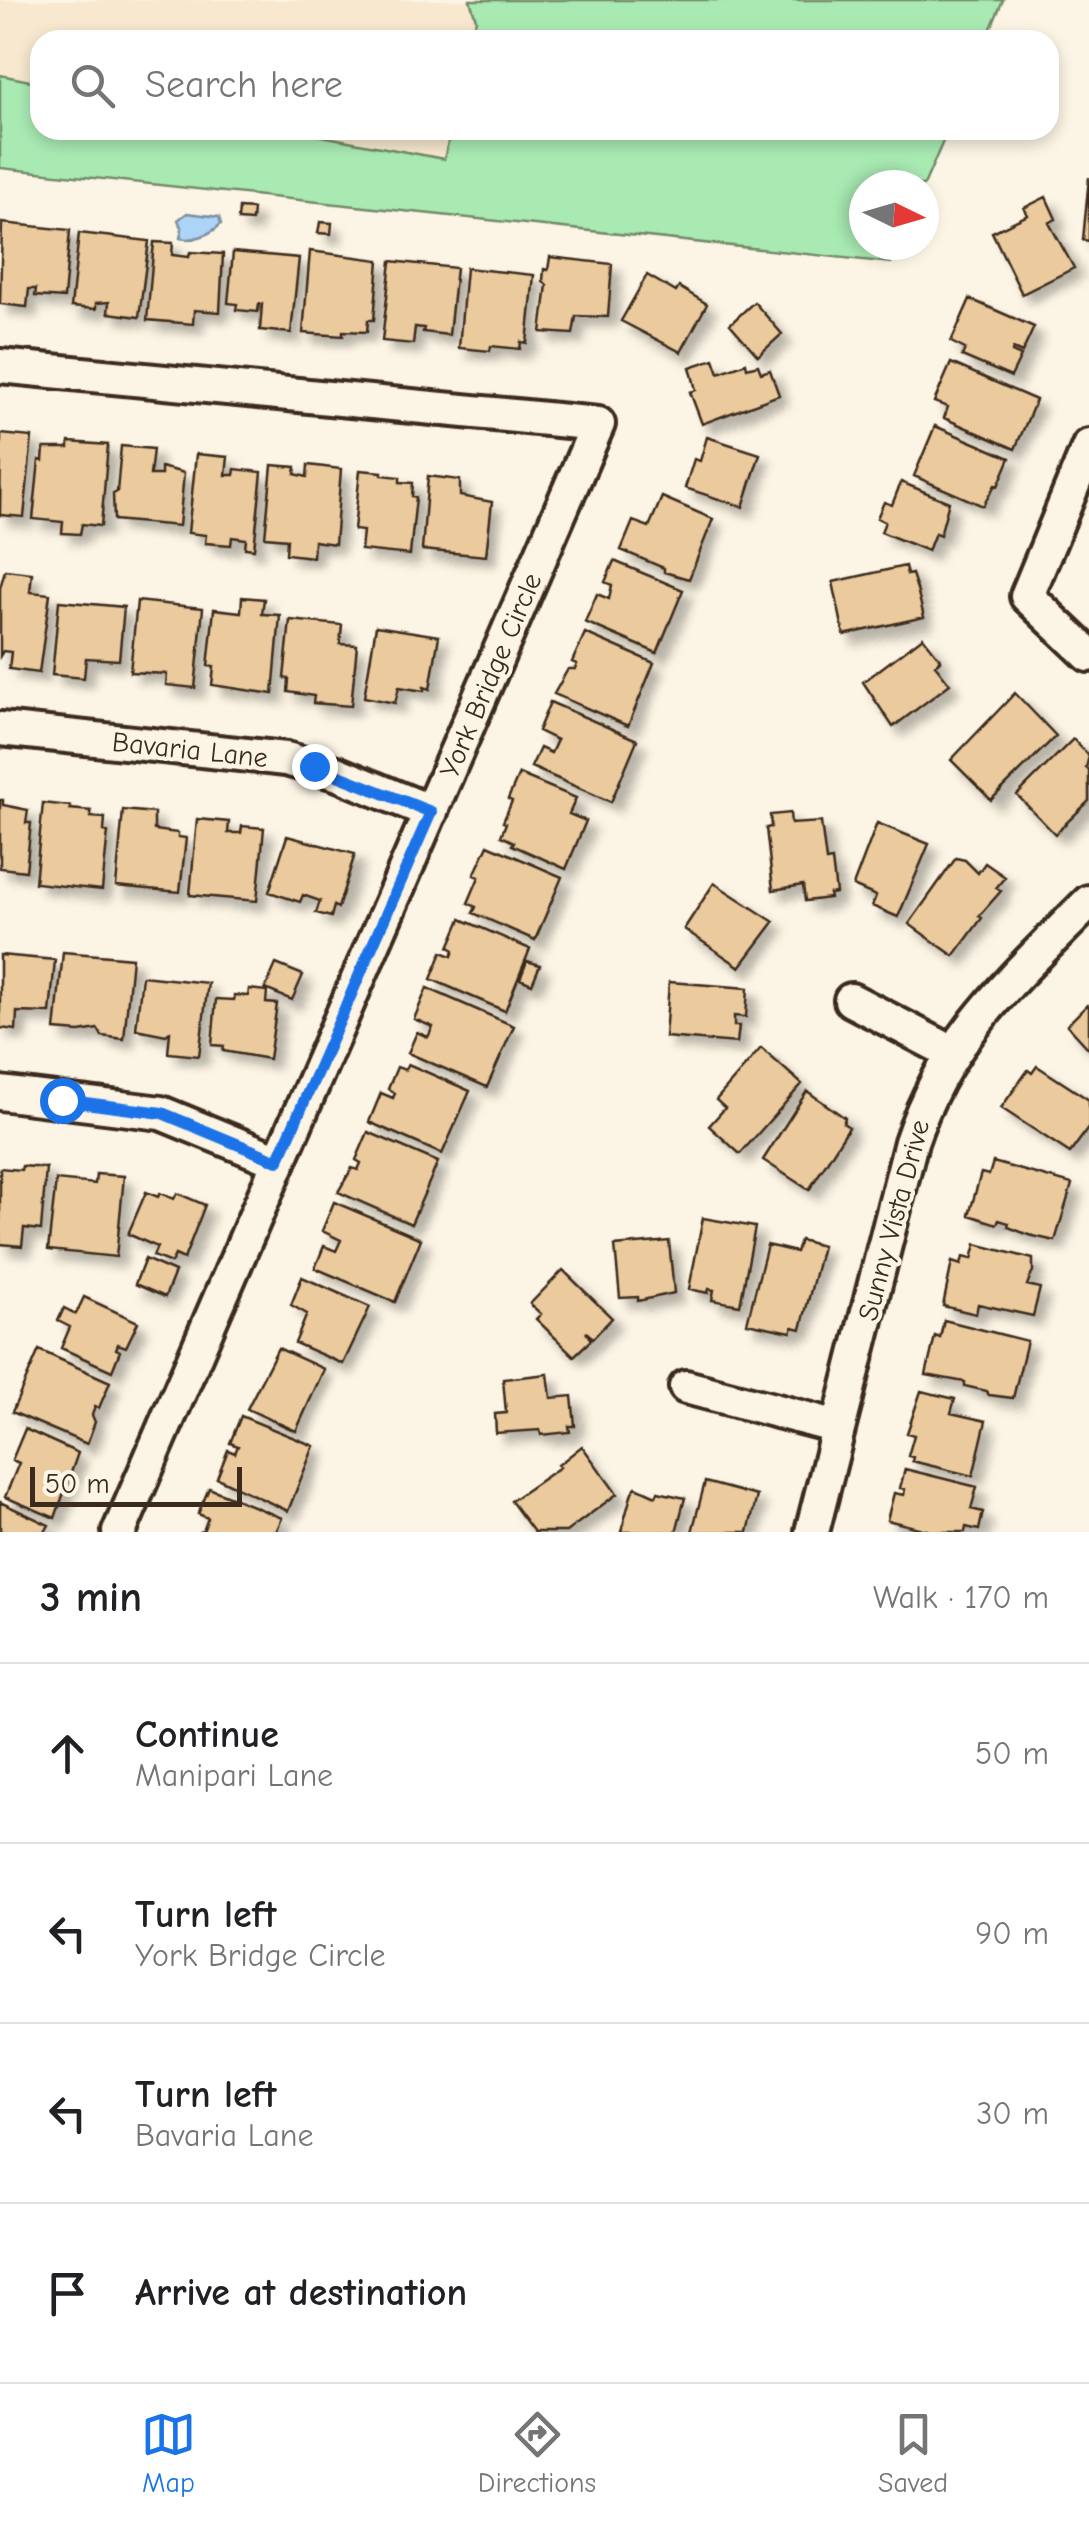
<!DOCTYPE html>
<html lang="en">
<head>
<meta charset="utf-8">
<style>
  body { margin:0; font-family:"Comic Neue",sans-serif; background:#f6f6f6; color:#202124 }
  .compass { position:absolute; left:849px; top:170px; width:90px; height:90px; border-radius:50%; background:#fff; box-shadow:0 5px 15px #0003; rotate:95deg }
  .scale { position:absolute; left:30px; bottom:25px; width:212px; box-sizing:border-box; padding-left:10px; border:5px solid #3b2a1e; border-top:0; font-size:28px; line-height:35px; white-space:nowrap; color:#3b2a1e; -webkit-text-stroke:8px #fcf5e5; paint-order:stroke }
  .stop { position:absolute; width:30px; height:30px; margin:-22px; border:8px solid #1a73e8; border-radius:50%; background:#fff }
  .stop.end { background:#1a73e8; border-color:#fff; box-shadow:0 2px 10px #0008 }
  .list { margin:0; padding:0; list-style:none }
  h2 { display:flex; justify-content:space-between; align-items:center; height:130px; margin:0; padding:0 40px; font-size:42px }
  h2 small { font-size:32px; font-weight:400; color:#757577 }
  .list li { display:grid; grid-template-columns:65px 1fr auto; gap:30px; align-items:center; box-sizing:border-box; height:180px; padding:0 40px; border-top:2px solid #e0e0e0 }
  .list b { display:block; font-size:38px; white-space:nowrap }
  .list p { margin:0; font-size:32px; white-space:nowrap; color:#757577 }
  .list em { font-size:32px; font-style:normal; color:#757577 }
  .icon { flex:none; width:55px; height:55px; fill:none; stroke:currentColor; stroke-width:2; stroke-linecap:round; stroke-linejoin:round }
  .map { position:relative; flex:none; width:1089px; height:1532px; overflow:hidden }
  .search { position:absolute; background:#fff; box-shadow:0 5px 15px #0003; left:30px; right:30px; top:30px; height:110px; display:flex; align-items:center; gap:25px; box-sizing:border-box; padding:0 35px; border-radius:30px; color:#757577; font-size:38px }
  .sheet { height:850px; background:#fff }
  nav { display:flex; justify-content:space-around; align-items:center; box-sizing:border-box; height:140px; border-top:2px solid #e0e0e0; background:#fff; font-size:28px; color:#757577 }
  nav a { display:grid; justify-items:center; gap:5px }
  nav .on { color:#1a73e8 }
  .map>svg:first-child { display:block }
  .built { fill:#f7e8cf }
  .green { fill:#a9eab3; stroke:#728a68; stroke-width:2.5 }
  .water { fill:#acd4f6; stroke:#7f90a0; stroke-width:2.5 }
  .building { fill:#ebcb9d; stroke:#3b2a1e; stroke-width:2.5; filter:url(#shadow) }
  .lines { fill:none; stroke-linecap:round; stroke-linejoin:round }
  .minor-casing { stroke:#3b2a1e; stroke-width:40 }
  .minor { stroke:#fcf5e5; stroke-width:32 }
  .route { stroke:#1a73e8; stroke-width:12 }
  .labels { text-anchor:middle; stroke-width:8; stroke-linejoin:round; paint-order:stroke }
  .street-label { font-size:28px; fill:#3b2a1e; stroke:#fcf5e5 }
</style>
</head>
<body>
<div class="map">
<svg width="1089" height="1532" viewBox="0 0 1089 1532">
  <defs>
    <filter id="shadow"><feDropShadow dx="9" dy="9" stdDeviation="5" flood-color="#0004"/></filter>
  </defs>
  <rect width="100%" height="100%" fill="#fcf5e5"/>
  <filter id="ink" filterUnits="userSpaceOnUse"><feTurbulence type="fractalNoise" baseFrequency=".01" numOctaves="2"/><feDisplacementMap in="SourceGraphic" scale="20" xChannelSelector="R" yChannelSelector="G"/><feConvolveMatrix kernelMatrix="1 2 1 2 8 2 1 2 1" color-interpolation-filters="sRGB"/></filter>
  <g filter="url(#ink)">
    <!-- built -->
    <path class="built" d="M0 0H1003L986 40H40V130H948L924 185H864V245H898L891 263 0 168Z"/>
    <!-- green -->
    <path class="green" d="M470 0H1003L986 40H471L476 19Z
      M0 75 40 83V130H290L444 159 451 130H948L924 185H864V245H898L891 263 0 168Z"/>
    <!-- water -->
    <path class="water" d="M187 213 219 217 221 224C211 234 193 242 180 238L182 229 178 220Z"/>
    <!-- building -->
    <path class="building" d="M1089 177V241L1083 240Z
      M1046 197 1056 219 1049 223 1074 268 1022 294 992 232 1028 215 1024 208Z
      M239 208 253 209 252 221 238 220Z
      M320 222 332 223 331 234 318 233Z
      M2 223 70 230 64 298 35 296 36 289H29L27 307 0 304Z
      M79 233 149 241 139 317 108 313 109 302 96 303V309L71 307Z
      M154 242 173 243 172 255 189 257 190 252 223 254 220 312 194 310 193 324 147 320Z
      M310 251 379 260 374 320H368L367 332 343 331V336L303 333Z
      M233 252 299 258 291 333 260 330 262 304H259L258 312 236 310 237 304 228 303Z
      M550 257 612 264 608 317 576 316 573 334 541 332 547 285 543 281 544 269 548 270Z
      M391 261 456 268 449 335 423 332 424 328 415 327 413 344 382 341Z
      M466 268 534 275 527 343 521 342 520 349 491 346 490 351 459 348Z
      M647 275 676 292 679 287 707 304 681 352 621 321Z
      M970 299 1034 327 1022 353 1013 349 1012 352 1021 356 1011 377 962 356 965 349 951 342Z
      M754 302 782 334 758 356 730 324Z
      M714 359 719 373 746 363 747 368 758 365 761 373 770 370 779 395 702 424 690 392 696 390 690 367Z
      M951 363 1036 400 1015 449 944 418 948 407 934 402Z
      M935 426 1010 458 998 486 995 485 983 506 914 476Z
      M1 434 32 437 24 517 0 515Z
      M707 437 760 454 743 507 685 488 694 459 700 461Z
      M69 442 108 445 101 526 82 524 80 534 62 533 63 522 33 519 39 460 43 461 44 448H69Z
      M121 446 153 449 150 475H161V467L184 473 179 526 114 520 113 494 117 492Z
      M196 454 228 457 226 475H234L235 469 262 472 254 549 245 548 246 539 232 537 231 545 205 543 206 535 188 533Z
      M272 465 296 467 295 474 307 477 308 465 341 469 335 544 314 541 313 557 286 554 287 539 265 537Z
      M360 470 382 472V475L400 477V482L413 483 412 496 416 497 410 555 361 550 363 531 354 530Z
      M428 476 460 480V496L492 502 486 556 422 550Z
      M901 482 949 502 940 535 935 533 928 551 881 532 885 522 877 518 884 502 892 505Z
      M662 497 713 519 689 579 664 572V568L621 550 633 521 649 527Z
      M614 561 683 590 657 653 585 622 597 594 609 599 612 585 605 582Z
      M905 566 907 575 912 574 917 589 924 617 844 635 833 582Z
      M5 570 32 573 30 592 50 594 39 673 9 669 11 652 3 651 0 656V588Z
      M242 597 264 599 262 614 280 615 273 694 212 685 214 667 208 666 214 609 241 612Z
      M59 601 124 607 119 660 86 658 84 678 52 675Z
      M137 601 203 608 195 688 166 685 167 674 130 672Z
      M290 620 342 625 340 644 357 645 351 706 313 703 314 696 288 692 289 679 284 678Z
      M376 626 439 636 430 689 424 687V691L399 687 395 703 364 697Z
      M585 633 654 663 628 726 554 694 568 669H575L577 664 572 662Z
      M923 637 941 660 935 665 950 684 893 727 863 682Z
      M1015 693 1056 736 991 800 951 760Z
      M550 702 637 740 611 802 531 767 540 748 551 753 557 740 538 731Z
      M1073 739 1089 756 1086 768 1089 770V801L1055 834 1017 795Z
      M519 774 576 798 569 814 586 821 566 869 512 845 514 842 501 836 506 823 503 822 512 801 508 799Z
      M0 800H3V805L28 810 26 823H31L26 871 0 868Z
      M43 803 70 806V809L91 811V817L105 818 104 831 108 832 102 890 35 883Z
      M123 810 154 813V830L178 833V837L186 838 180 892 116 886Z
      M790 813 791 824 821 822 826 861 832 860 836 893 829 894 830 898 805 901 803 885 773 890 766 828 771 827 770 815Z
      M197 819 229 822 228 833H241L242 826 264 828 257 901 190 895Z
      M877 823 929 844 898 917 872 906 876 896 853 886Z
      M287 836 355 854 338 908 334 906 331 917 316 913 320 901 303 895 300 902 269 892Z
      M488 845 562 877 535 940 473 913 476 907 468 903 479 877 474 875Z
      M956 858 965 860 978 873 985 863 1005 877 996 888 1001 891 979 916 982 918 954 956 909 924Z
      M714 883 774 922 740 967 684 929Z
      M461 919 530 949 505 1011 431 979 442 952 452 956 454 950 449 947Z
      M63 952 132 958 124 1039 102 1036 98 1029 80 1032 55 1030Z
      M0 955 55 960 50 1013 17 1012 16 1030 0 1028Z
      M527 961 540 965 532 984 520 979Z
      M276 964 303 975 292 1000 265 989Z
      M142 976 208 983 199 1056 168 1053 170 1032 166 1035 136 1029Z
      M669 982 748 988 746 1017 734 1016V1026H739L737 1043 665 1037Z
      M427 988 514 1026 487 1087 408 1053 417 1032 428 1037 433 1027 414 1019Z
      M249 989 267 991 266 1003 277 1004 269 1059 223 1051 224 1046 212 1045 216 999 234 1000V995L248 996Z
      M1087 1005 1089 1007V1049L1067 1025Z
      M761 1048 802 1084 740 1154 709 1126 725 1108 716 1100Z
      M408 1064 470 1091 442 1154 369 1122 381 1093 393 1098 395 1093 388 1089 397 1067 405 1070Z
      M1037 1066 1089 1100V1127L1070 1153 1001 1108 1028 1070 1032 1073Z
      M807 1091 845 1118 843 1123 849 1127 809 1190 763 1160Z
      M368 1132 438 1162 411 1224 338 1192 352 1168 358 1170 361 1163 356 1160Z
      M993 1162 1072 1184 1055 1241 1029 1235 1008 1227 1009 1223 999 1220 997 1224 969 1215 981 1173 989 1175Z
      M22 1166 46 1168 41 1230 24 1228 22 1246 0 1244V1168L21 1170Z
      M96 1174 124 1176 116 1257 48 1250 56 1180 95 1184Z
      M146 1192 158 1197 160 1193 174 1199 177 1193 205 1205 184 1259 175 1255 171 1263 153 1256 157 1247 128 1234Z
      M334 1202 421 1239 395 1302 315 1268 324 1246 336 1251 341 1240 322 1231Z
      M703 1218 755 1227 740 1305 712 1300 714 1290 709 1289 708 1293 689 1289Z
      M800 1240 822 1246 801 1329 793 1327 791 1332 747 1323 767 1245 796 1252Z
      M669 1241 674 1293 638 1301V1297L620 1298 615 1246Z
      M976 1244 1033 1259V1271L1027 1285 1040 1288 1033 1316 978 1304 976 1314 943 1306 952 1262 961 1265 963 1257 972 1259Z
      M145 1259 175 1272 165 1297 135 1284Z
      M563 1270 612 1318 593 1338 586 1332 591 1340 574 1356 536 1319 541 1314 530 1304Z
      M302 1277 370 1307 343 1364 295 1343 307 1314 291 1305Z
      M84 1297 138 1322 126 1347 118 1344 116 1349 120 1351 112 1371 61 1348 70 1327 58 1321 64 1308 76 1314Z
      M944 1320 1027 1341 1013 1398 989 1395 986 1391 965 1386V1382L926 1375 935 1336 940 1338Z
      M278 1348 324 1369 296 1431 247 1409Z
      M39 1350 110 1382 99 1408 95 1407 92 1415 95 1422 87 1444 12 1412Z
      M548 1374 551 1398 572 1396 575 1426H569L570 1432 541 1435 540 1430 496 1433 495 1414 506 1413 503 1379Z
      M921 1391 955 1399 951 1413 986 1421 973 1476 912 1461 913 1457 908 1456 914 1435 907 1433Z
      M241 1416 314 1446 288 1511 217 1478 228 1450 235 1453 238 1446 230 1443Z
      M25 1429 78 1453 55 1518 5 1497 19 1463 12 1460Z
      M582 1446 617 1494 566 1532H534L511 1501 560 1467 558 1465Z
      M905 1469 977 1487 971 1509 983 1512 979 1530 966 1527 965 1532H934L887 1520 894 1493 904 1495 905 1489 900 1488Z
      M705 1482 757 1496 748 1532H692Z
      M636 1487 656 1496 658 1492 685 1498 676 1532H621L632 1492Z
      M209 1488 282 1518 276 1532H199L203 1531 208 1518 198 1514Z
      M0 1502 49 1525 45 1532H0Z"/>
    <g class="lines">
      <defs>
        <path id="minor" d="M0 366 598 424 119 1532
          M1089 446 1027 596 1089 655
          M0 729 286 759 336 773 431 812
          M851 1000 951 1052
          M0 1093 161 1113 278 1161
          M686 1387 838 1427
          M812 1532 911 1142C947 1035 1013 979 1089 902"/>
      </defs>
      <!-- minor casing -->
      <use href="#minor" class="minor-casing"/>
      <!-- minor -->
      <use href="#minor" class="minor"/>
    </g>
  </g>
  <g class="lines" filter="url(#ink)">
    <!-- route -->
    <path class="route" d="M62 1100 162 1113 278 1161 431 812 314 766"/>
  </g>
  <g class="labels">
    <!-- street labels -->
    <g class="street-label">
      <text transform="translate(490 675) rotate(-67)" y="10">York Bridge Circle</text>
      <text transform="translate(190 749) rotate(6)" y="10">Bavaria Lane</text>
      <text transform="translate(893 1220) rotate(-75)" y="10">Sunny Vista Drive</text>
    </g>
  </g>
</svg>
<svg class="compass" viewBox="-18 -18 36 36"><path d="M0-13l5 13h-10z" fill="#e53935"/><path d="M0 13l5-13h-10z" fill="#757577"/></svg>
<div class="scale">50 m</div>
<div class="stop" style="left:62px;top:1100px"></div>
<div class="stop end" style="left:314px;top:766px"></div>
<div class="search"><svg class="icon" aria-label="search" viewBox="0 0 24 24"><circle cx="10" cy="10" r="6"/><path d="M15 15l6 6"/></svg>Search here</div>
</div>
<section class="sheet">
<h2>3 min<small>Walk · 170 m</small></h2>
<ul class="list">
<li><svg class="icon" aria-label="ahead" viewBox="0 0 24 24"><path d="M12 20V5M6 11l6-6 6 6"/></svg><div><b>Continue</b><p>Manipari Lane</p></div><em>50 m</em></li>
<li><svg class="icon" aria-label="left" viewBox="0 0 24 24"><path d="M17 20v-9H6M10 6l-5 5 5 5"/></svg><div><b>Turn left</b><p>York Bridge Circle</p></div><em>90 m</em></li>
<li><svg class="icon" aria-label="left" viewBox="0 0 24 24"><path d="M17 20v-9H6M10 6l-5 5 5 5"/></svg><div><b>Turn left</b><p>Bavaria Lane</p></div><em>30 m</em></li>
<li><svg class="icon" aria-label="arrive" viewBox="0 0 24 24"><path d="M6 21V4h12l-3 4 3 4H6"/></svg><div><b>Arrive at destination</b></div></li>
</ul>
</section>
<nav>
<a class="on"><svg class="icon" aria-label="map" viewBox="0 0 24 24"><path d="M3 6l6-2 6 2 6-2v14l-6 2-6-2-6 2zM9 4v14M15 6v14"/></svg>Map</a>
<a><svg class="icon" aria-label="directions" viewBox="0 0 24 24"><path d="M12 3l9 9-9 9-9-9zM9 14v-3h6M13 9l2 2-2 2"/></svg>Directions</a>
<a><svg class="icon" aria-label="saved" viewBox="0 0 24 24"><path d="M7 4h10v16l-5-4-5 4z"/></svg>Saved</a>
</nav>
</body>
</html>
